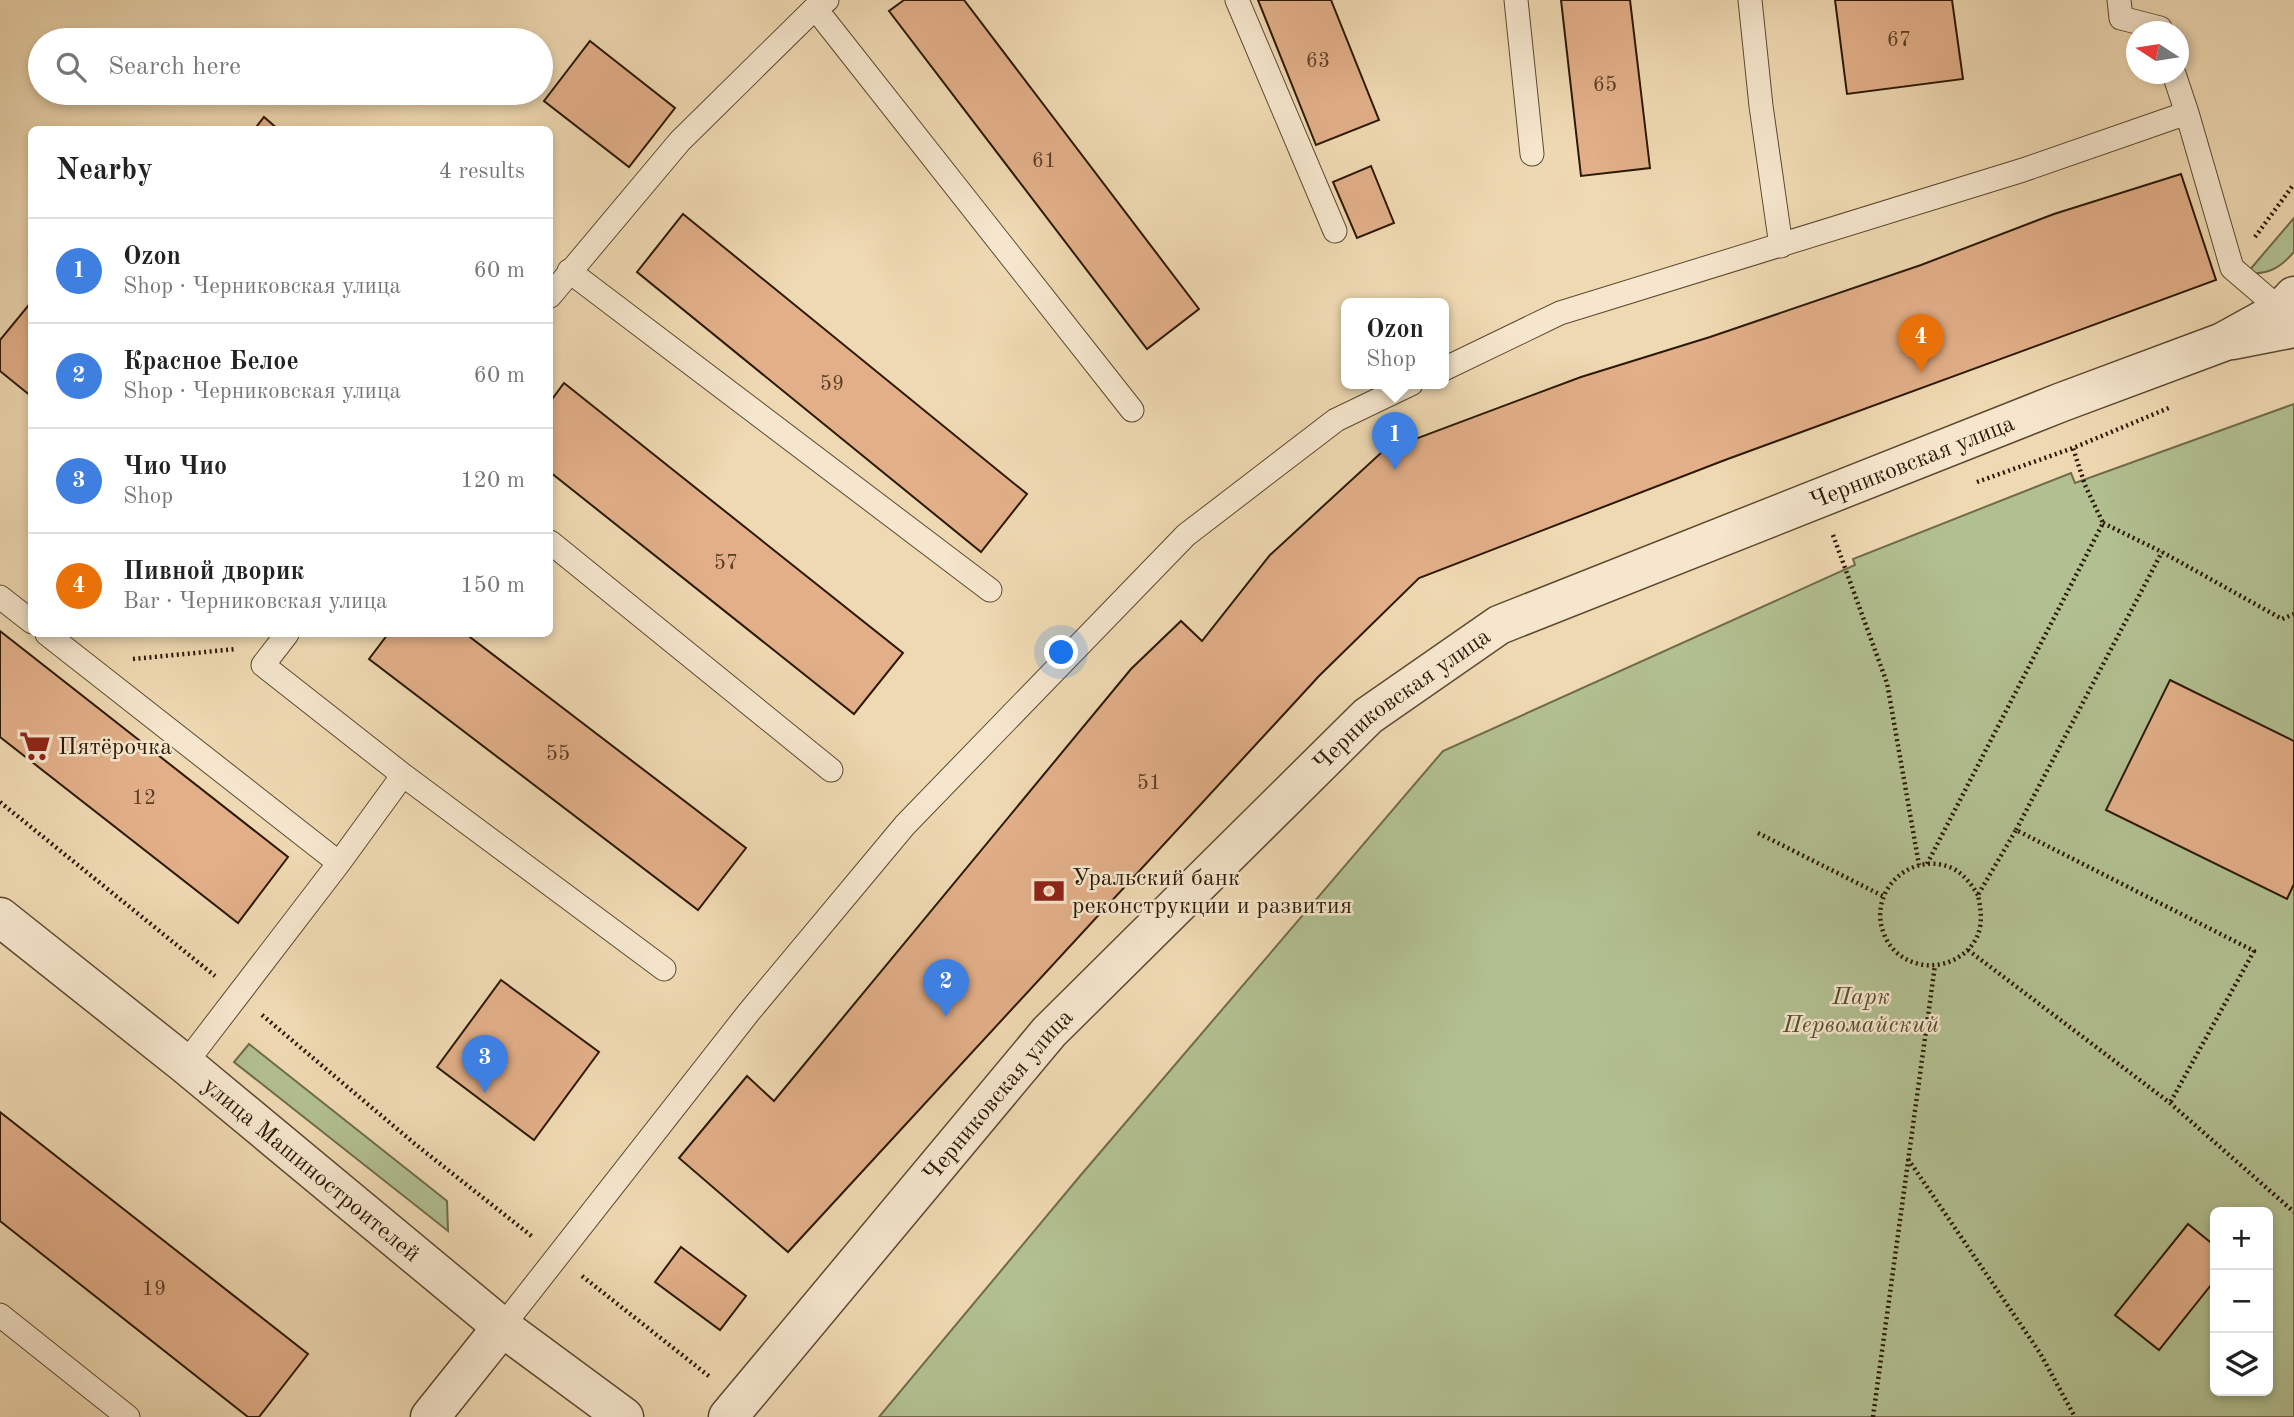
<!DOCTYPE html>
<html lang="en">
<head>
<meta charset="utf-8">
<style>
  body { margin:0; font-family:"Old Standard TT",serif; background:#f6f6f6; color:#222 }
  .controls { position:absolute; right:21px; bottom:21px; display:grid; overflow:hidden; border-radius:10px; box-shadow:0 4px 10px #0003 }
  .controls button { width:63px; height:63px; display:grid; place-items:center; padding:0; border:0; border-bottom:2px solid #e0e0e0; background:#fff; color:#222; font:35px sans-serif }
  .compass { position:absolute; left:2126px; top:21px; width:63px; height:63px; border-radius:50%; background:#fff; box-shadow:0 4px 10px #0003; rotate:282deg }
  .you { position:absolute; left:1062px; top:653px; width:24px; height:24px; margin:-18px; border:5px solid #fff; border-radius:50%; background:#1a73e8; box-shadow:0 0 0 10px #1a73e833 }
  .badge { display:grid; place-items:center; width:46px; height:46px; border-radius:50%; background:#8f2418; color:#fff; font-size:23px; font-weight:700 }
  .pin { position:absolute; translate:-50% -58px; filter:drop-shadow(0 2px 4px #0008) }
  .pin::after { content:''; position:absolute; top:37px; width:24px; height:21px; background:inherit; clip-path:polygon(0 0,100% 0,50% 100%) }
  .popup { position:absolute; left:1341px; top:298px; width:108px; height:91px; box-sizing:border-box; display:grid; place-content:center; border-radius:10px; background:#fff; filter:drop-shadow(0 2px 5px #0005); font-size:23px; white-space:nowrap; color:#767676 }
  .popup b { font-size:26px; color:#222 }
  .popup::after { content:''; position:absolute; left:50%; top:100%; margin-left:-14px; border:14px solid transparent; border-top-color:#fff }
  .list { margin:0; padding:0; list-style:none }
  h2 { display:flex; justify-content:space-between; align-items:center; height:91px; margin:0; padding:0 28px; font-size:30px }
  h2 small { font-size:23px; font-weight:400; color:#767676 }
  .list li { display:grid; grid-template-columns:46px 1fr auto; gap:21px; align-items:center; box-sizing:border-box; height:105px; padding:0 28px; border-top:2px solid #e0e0e0 }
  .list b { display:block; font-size:26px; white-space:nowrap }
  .list p { margin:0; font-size:23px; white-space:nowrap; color:#767676 }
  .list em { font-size:23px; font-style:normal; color:#767676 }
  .icon { flex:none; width:38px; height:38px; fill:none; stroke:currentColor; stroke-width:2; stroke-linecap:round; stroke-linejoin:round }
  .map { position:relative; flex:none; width:2294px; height:1417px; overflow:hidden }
  .search { position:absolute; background:#fff; box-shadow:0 4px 10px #0003; left:28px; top:28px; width:525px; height:77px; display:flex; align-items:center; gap:18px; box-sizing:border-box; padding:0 24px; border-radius:38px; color:#767676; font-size:26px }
  .panel { position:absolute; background:#fff; box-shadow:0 4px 10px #0003; left:28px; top:126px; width:525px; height:511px; border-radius:10px }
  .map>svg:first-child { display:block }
  .green { fill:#b2c091; stroke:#6f6c4a; stroke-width:2; fill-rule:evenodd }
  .building { fill:#e2af88; stroke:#2c1904; stroke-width:2 }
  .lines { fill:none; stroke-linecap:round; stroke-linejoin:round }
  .service-casing { stroke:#5d4930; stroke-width:25 }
  .minor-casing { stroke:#5d4930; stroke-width:41 }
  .tertiary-casing { stroke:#5d4930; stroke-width:41 }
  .path { stroke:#2c1904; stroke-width:4.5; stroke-dasharray:2 3.5; stroke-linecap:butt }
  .service { stroke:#f5e6cd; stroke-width:23 }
  .minor { stroke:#f5e6cd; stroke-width:38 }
  .tertiary { stroke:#f5e6cd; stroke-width:38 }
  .labels { text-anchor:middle; stroke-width:5; stroke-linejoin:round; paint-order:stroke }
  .number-label { font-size:21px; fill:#5a3e25 }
  .street-label { font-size:24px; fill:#2c1904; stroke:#f5e6cd }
  .poi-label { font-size:24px; fill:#2c1904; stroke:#f5e6cd; text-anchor:start }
  .park-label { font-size:24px; font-style:italic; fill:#544b2e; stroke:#f5e6cd }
</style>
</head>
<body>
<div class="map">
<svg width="2294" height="1417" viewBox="0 0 2294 1417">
  <rect width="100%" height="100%" fill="#efd9b2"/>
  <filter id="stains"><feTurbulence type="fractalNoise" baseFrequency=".00286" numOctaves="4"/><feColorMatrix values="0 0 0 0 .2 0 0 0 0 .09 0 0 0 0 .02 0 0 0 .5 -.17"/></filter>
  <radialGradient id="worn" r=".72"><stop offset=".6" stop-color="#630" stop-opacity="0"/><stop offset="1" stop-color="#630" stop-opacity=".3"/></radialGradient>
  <!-- green -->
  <path class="green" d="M2294 218V252C2280 268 2268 275 2247 273Z
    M2294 404V1417H879L1080 1176 1443 751 1855 565 1853 559 2071 473 2075 483ZM2215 1212H2268V1391H2215Z
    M249 1044 447 1201 448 1231 234 1062Z"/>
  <!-- building -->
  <path class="building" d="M904 0H964L1199 309 1147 349 889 11Z
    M1258 0H1331L1379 120 1316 145Z
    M1561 0H1630L1650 168 1581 176Z
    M1835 0H1952L1963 79 1847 94Z
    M590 41 675 108 629 167 544 101Z
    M264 117 279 130H254Z
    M1371 166 1394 223 1357 238 1333 182Z
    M2181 174 2216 280 1725 460 1419 578 1319 676 788 1252 679 1158 747 1076 774 1101 1131 669 1181 621 1202 641 1270 555 1383 451 1581 377 1710 337 1921 265 2054 214Z
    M683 214 1027 494 981 552 637 272Z
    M32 301V397L0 371V340Z
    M564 383 903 653 854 714 550 472V402Z
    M0 631 288 857 238 923 0 737Z
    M388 634H466L746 848 698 910 369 659Z
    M2170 680 2294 741V884L2287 899 2106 810Z
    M501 980 599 1052 534 1140 437 1067Z
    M0 1112 308 1354 259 1417H248L0 1221Z
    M2188 1224 2215 1246V1280L2159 1350 2115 1315Z
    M681 1247 746 1296 720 1330 655 1282Z"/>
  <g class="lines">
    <defs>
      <path id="service" d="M1237 0 1335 231
        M1516 0 1532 154
        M1750 0 1761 106 1781 246
        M2119 0 2121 18 2160 28 2161 32
        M815 8 1132 410
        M2174 74 2187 113
        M569 271 990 590
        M550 296 680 141 815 8 827 0
        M1444 369 1560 313 2023 170 2187 113 2232 268 2281 310
        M550 542 831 770
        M0 597 32 622
        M47 634 339 863
        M403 775 664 969
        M185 1064 339 863 403 775 263 665 287 634
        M0 1315 128 1417
        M502 1327 749 1012 905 825 1186 535 1336 420 1411 384"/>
      <path id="minor" d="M2232 340 2294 328"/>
      <g id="tertiary">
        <path id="s1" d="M0 917 185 1064 502 1327 624 1417"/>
        <path d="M430 1417 502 1327"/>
        <path id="s2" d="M728 1417 1049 1032 1368 716 1499 625 2062 402 2223 342 2281 310 2294 296"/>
      </g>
    </defs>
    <!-- service casing -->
    <use href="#service" class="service-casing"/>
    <!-- minor casing -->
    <use href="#minor" class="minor-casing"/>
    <!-- tertiary casing -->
    <use href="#tertiary" class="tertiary-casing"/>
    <!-- path -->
    <path class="path" d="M2255 237 2294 184
      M1977 482 2073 448 2171 407
      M2103 523 2162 552 2282 619 2294 614
      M1833 535 1887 683 1919 865
      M133 659 236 649
      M0 802 215 976
      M2016 830 2162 552
      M1758 833 1883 896
      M1927 864 2103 523 2085 485 2073 448
      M1978 895C1971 884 1964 874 1952 868 1910 850 1867 892 1884 934 1890 950 1903 960 1919 964 1945 970 1975 954 1980 927 1982 915 1980 906 1978 895L2016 830 2254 951 2170 1103
      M1968 950 2170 1103 2294 1212
      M262 1015 415 1144 534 1238
      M1908 1159 2040 1353 2075 1417
      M582 1276 710 1377
      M1873 1417 1935 965"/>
    <!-- service -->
    <use href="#service" class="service"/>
    <!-- minor -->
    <use href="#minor" class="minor"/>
    <!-- tertiary -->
    <use href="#tertiary" class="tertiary"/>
  </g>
  <!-- icons -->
  <defs>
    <symbol id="supermarket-bare" viewBox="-9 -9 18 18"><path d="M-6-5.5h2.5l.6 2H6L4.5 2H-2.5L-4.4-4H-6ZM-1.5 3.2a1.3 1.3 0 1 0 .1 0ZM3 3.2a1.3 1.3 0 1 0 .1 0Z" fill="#8f2418" stroke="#f5e6cd" stroke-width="2.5" paint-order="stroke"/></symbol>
    <symbol id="bank-bare" viewBox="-9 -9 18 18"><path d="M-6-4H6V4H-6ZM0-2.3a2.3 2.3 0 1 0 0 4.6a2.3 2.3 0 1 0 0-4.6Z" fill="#8f2418" stroke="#f5e6cd" stroke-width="2.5" paint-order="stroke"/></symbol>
  </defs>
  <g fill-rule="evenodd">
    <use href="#supermarket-bare" x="13" y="724" width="44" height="44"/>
    <use href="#bank-bare" x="1027" y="869" width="44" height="44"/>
  </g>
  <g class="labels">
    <!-- number labels -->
    <g class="number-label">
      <text x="1899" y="46">67</text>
      <text x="1318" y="67">63</text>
      <text x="1605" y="91">65</text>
      <text x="1044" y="167">61</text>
      <text x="832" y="390">59</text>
      <text x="726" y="569">57</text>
      <text x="558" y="760">55</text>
      <text x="1149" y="789">51</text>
      <text x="144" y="804">12</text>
      <text x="154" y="1295">19</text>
    </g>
    <!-- street labels -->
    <g class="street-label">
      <text dy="8" stroke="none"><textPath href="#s2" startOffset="1554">Черниковская улица</textPath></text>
      <text dy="8" stroke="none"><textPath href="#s2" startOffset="987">Черниковская улица</textPath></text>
      <text dy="8" stroke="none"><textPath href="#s2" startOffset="420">Черниковская улица</textPath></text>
      <text dy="8" stroke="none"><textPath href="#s1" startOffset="401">улица Машиностроителей</textPath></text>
    </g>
    <!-- poi labels -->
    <g class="poi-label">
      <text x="58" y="754">Пятёрочка</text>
      <text x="1072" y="885">Уральский банк<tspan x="1072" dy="28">реконструкции и развития</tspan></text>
    </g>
    <!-- park labels -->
    <g class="park-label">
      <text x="1861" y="1004">Парк<tspan x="1861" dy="28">Первомайский</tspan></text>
    </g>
  </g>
  <rect width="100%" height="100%" filter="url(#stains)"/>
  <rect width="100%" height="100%" fill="url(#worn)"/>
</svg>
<div class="controls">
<button>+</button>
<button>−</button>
<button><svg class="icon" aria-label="layers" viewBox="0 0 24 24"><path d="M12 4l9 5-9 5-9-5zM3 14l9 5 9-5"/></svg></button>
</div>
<svg class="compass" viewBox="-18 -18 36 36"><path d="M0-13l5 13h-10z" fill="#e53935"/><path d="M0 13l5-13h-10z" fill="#767676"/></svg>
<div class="you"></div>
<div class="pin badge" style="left:1395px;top:470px;background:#3f7fe0">1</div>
<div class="popup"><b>Ozon</b>Shop</div>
<div class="pin badge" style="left:946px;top:1017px;background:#3f7fe0">2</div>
<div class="pin badge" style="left:485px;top:1093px;background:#3f7fe0">3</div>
<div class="pin badge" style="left:1921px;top:372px;background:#e8710a">4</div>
<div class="search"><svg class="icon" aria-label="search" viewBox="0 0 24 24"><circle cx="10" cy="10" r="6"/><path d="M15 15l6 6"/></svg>Search here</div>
<section class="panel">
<h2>Nearby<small>4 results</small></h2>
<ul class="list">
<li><span class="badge" style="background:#3f7fe0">1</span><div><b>Ozon</b><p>Shop · Черниковская улица</p></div><em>60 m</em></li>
<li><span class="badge" style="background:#3f7fe0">2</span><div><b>Красное Белое</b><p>Shop · Черниковская улица</p></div><em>60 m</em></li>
<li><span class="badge" style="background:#3f7fe0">3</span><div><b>Чио Чио</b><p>Shop</p></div><em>120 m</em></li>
<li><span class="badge" style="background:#e8710a">4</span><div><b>Пивной дворик</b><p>Bar · Черниковская улица</p></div><em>150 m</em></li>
</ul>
</section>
</div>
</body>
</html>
